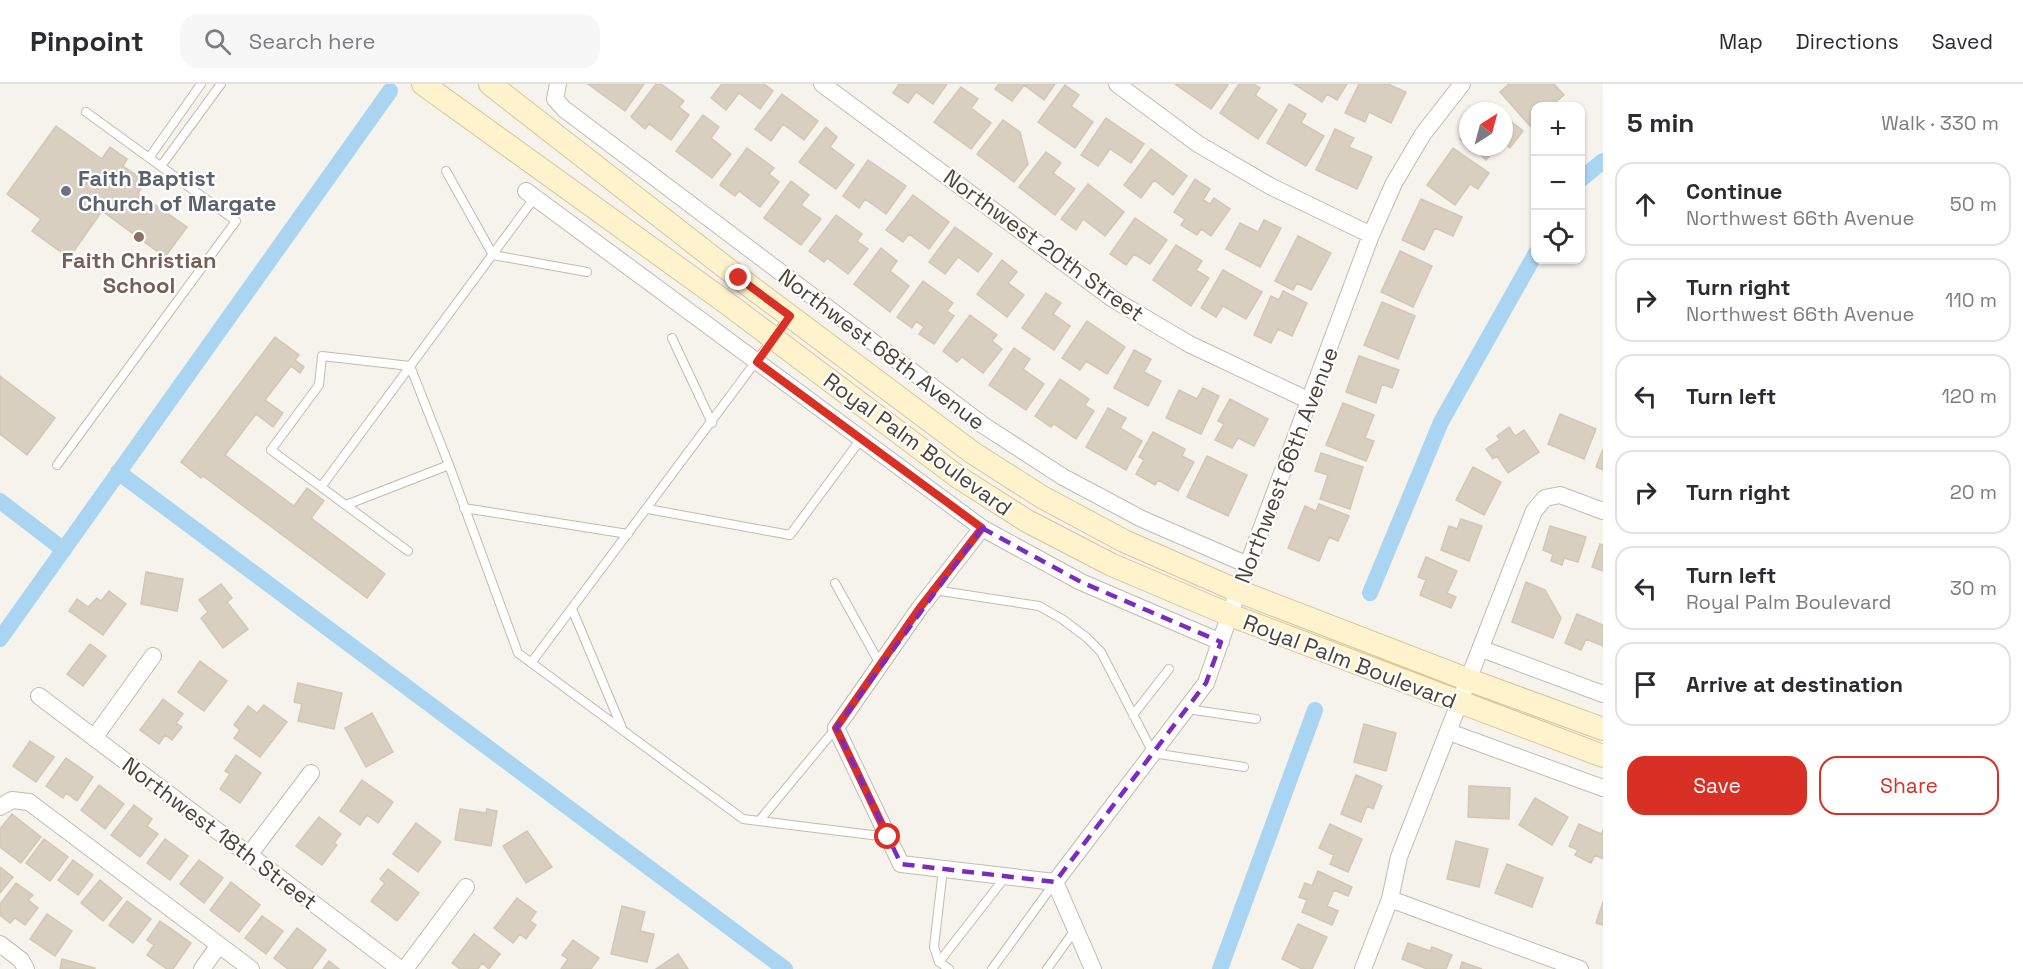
<!DOCTYPE html>
<html lang="en">
<head>
<meta charset="utf-8">
<style>
  body { margin:0; font-family:"Space Grotesk",sans-serif; background:#f7f7f7; color:#2b2b33 }
  .controls { position:absolute; right:18px; top:18px; display:grid; overflow:hidden; border-radius:12px; box-shadow:0 2px 4px #0004 }
  .controls button { width:54px; height:54px; display:grid; place-items:center; padding:0; border:0; border-bottom:2px solid #e1e1e2; background:#fff; color:#2b2b33; font:30px sans-serif }
  .compass { position:absolute; left:1459px; top:18px; width:54px; height:54px; border-radius:50%; background:#fff; box-shadow:0 2px 4px #0004; rotate:36deg }
  .stop { position:absolute; width:18px; height:18px; margin:-14px; border:4px solid #d93025; border-radius:50%; background:#fff }
  .stop.end { background:#d93025; border-color:#fff; box-shadow:0 2px 6px #0008 }
  .list { margin:0; padding:0; list-style:none }
  h2 { display:flex; justify-content:space-between; align-items:center; height:78px; margin:0; padding:0 24px; font-size:26px }
  h2 small { font-size:20px; font-weight:400; color:#7c7c81 }
  .list li { display:grid; grid-template-columns:39px 1fr auto; gap:18px; align-items:center; box-sizing:border-box; height:84px; margin:0 12px 12px; padding:0 12px; border:2px solid #e1e1e2; border-radius:18px }
  .list b { display:block; font-size:22px; white-space:nowrap }
  .list p { margin:0; font-size:20px; white-space:nowrap; color:#7c7c81 }
  .list em { font-size:20px; font-style:normal; color:#7c7c81 }
  .actions { display:flex; gap:12px; padding:18px 24px }
  .actions a { flex:1; padding:14px 0; border:2px solid #d93025; border-radius:18px; text-align:center; font-size:21px; color:#d93025 }
  .actions .main { background:#d93025; color:#fff }
  .icon { flex:none; width:33px; height:33px; fill:none; stroke:currentColor; stroke-width:2; stroke-linecap:round; stroke-linejoin:round }
  .map { position:relative; flex:none; width:1603px; height:885px; overflow:hidden }
  header { display:flex; align-items:center; gap:36px; box-sizing:border-box; height:84px; padding:0 30px; background:#fff; border-bottom:2px solid #e1e1e2 }
  header strong { font-size:28px }
  nav { display:flex; gap:33px; margin-inline-start:auto; font-size:21px }
  .search { width:420px; height:54px; background:#f7f7f7; display:flex; align-items:center; gap:15px; box-sizing:border-box; padding:0 21px; border-radius:18px; color:#7c7c81; font-size:22px }
  main { display:flex }
  aside { flex:1; background:#fff }
  .map>svg:first-child { display:block }
  .lines { fill:none; stroke-linecap:round; stroke-linejoin:round }
  .canal { stroke:#a9d4f2; stroke-width:16 }
  .building { fill:#d8cfc1; stroke:#d3c7b4; stroke-width:1.5 }
  .lane-casing { stroke:#c2bbae; stroke-width:10 }
  .street-casing { stroke:#c2bbae; stroke-width:18 }
  .secondary-casing { stroke:#d6c79b; stroke-width:24 }
  .lane { stroke:#fff; stroke-width:8 }
  .street { stroke:#fff; stroke-width:16 }
  .secondary { stroke:#fff3cd; stroke-width:22 }
  .route { stroke:#d93025; stroke-width:8 }
  .marked { fill:none; stroke:#7b2cbf; stroke-width:4.5; stroke-dasharray:12 8; stroke-linejoin:round }
  .worship-dot { fill:#6b7280; stroke:#fff; stroke-width:2 }
  .education-dot { fill:#8d6e63; stroke:#fff; stroke-width:2 }
  .labels { text-anchor:middle; stroke-width:4.5; stroke-linejoin:round; paint-order:stroke }
  .worship-label { font-size:22px; font-weight:bold; fill:#5b616d; stroke:#fff; text-anchor:start }
  .street-label { font-size:22px; fill:#4b4439; stroke:#fff }
  .education-label { font-size:22px; font-weight:bold; fill:#785e54; stroke:#fff }
</style>
</head>
<body>
<header>
<strong>Pinpoint</strong>
<div class="search"><svg class="icon" aria-label="search" viewBox="0 0 24 24"><circle cx="10" cy="10" r="6"/><path d="M15 15l6 6"/></svg>Search here</div>
<nav><a>Map</a><a>Directions</a><a>Saved</a></nav>
</header>
<main>
<div class="map">
<svg width="1603" height="885" viewBox="0 0 1603 885">
  <rect width="100%" height="100%" fill="#f6f3ec"/>
  <g class="lines">
    <!-- canal -->
    <path class="canal" d="M1580 96 1603 77
      M118 388 785 885
      M0 417 64 466
      M1370 509 1441 338 1536 169
      M0 555 390 7
      M1220 885 1315 626"/>
  </g>
  <!-- building -->
  <path class="building" d="M588 0H644L625 27Z
    M656 0H661L684 17 679 23 689 31 671 56 649 40 645 45 631 33Z
    M722 0H764L773 7 760 25 739 9 726 26 711 14Z
    M899 0H947L933 20 916 8 908 19 893 9Z
    M999 0H1055L1044 16 1024 1 1012 17 995 5Z
    M1175 0H1226L1228 1 1211 25Z
    M1239 0H1254L1260 4 1255 11 1277 26 1258 55 1220 29Z
    M1294 0H1347L1337 16 1327 10 1322 18Z
    M1359 0H1388L1406 8 1391 39 1369 28 1365 38 1345 29Z
    M1509 0H1554L1564 11 1551 22H1536V36L1530 42 1500 8Z
    M1065 1 1079 11 1071 22 1093 38 1075 64 1038 38Z
    M961 3 978 15 971 24 991 39 971 65 934 38Z
    M782 10 818 37 804 56 783 40 771 57 755 45Z
    M1488 19 1498 27H1482Z
    M1289 20 1306 30 1301 39 1324 52 1306 82 1267 59Z
    M703 31 719 43 711 54 731 70 712 94 676 67Z
    M1504 32 1523 47 1510 64 1504 59Z
    M1106 34 1144 60 1131 79 1110 65 1098 82 1081 71Z
    M1003 36 1020 48 1028 80 1014 98 977 70Z
    M56 42 102 75 110 63 127 75 123 82 146 98 138 109 187 143 165 173 102 127 69 174 32 147 41 135 7 110Z
    M826 43 837 53 830 63 854 81 836 105 799 78Z
    M1335 45 1354 54 1349 63 1372 73 1357 105 1316 86Z
    M1468 45V61L1460 55Z
    M1471 63H1497L1486 76Z
    M747 64 774 84 769 90 779 98 760 123 739 107 735 112 720 101Z
    M1453 64 1489 89 1478 105 1470 100 1455 121 1427 101Z
    M1151 65 1187 92 1173 111 1154 96 1141 114 1124 101Z
    M1046 68 1061 79 1053 89 1075 105 1055 131 1019 103Z
    M868 76 906 102 886 130 865 115 859 124 843 112Z
    M1195 95 1210 105 1203 116 1210 120 1214 114 1230 125 1211 152 1201 145 1197 151 1181 141 1185 135 1174 128Z
    M791 97 809 111 801 121 821 135 801 161 764 134Z
    M1088 100 1124 128 1105 152 1083 135 1076 146 1061 135Z
    M913 111 949 138 929 165 909 150 903 158 886 146Z
    M1421 115 1462 133 1453 152 1435 144 1424 166 1402 156Z
    M836 131 862 150 857 157 868 165 848 190 827 174 824 178 809 167Z
    M1135 134 1167 156 1150 180 1134 170 1126 181 1110 170Z
    M1264 136 1281 144 1260 183 1226 165 1240 139 1258 148Z
    M955 143 992 170 978 188 958 173 945 190 929 178Z
    M1298 152 1331 169 1311 206 1297 199 1293 206 1275 197Z
    M1176 161 1202 177 1196 186 1209 194 1191 222 1153 196Z
    M881 164 897 177 890 187 909 202 890 228 854 200Z
    M1400 167 1432 182 1413 223 1381 208Z
    M1002 176 1017 188 1008 199 1024 211 1007 233 977 210Z
    M1223 186 1262 208 1246 235 1223 222 1216 233 1201 224Z
    M923 197 953 219 947 227 954 232 934 260 919 250 924 243 916 237 912 244 897 233Z
    M1283 207 1307 219 1292 252 1278 245 1271 259 1254 251 1271 212 1279 216Z
    M1046 209 1061 219 1053 230 1070 242 1054 266 1022 244Z
    M1382 218 1415 232 1398 275 1364 261Z
    M970 231 997 251 992 257 1002 265 983 289 962 273 957 278 943 267Z
    M1087 237 1125 263 1107 290 1086 277 1080 286 1062 274Z
    M275 253 299 271 295 276 304 283 300 289 291 282 265 316 283 329 273 343 256 330 225 371 294 422 307 404 324 417 311 434 385 490 367 514 203 392 201 394 181 378Z
    M1014 264 1030 275 1023 285 1044 300 1026 326 989 301Z
    M1134 266 1151 275 1144 288 1161 297 1148 322 1114 304Z
    M1359 272 1399 286 1392 304 1382 300 1376 319 1346 308Z
    M0 292 55 334 27 371 0 350Z
    M1060 295 1089 315 1085 321 1094 327 1076 355 1054 340 1051 343 1035 332Z
    M1203 304 1219 312 1201 350 1166 334 1179 306 1197 315Z
    M1230 315 1268 335 1254 362 1238 354 1232 364 1215 356 1224 340 1218 337Z
    M1343 319 1374 331 1365 354 1374 357 1366 377 1326 361Z
    M1108 324 1126 334 1120 344 1142 357 1126 386 1086 363Z
    M1560 330 1596 345 1584 375 1548 360Z
    M1509 343 1515 352 1524 346 1539 368 1508 389 1497 372 1493 375 1486 365 1500 356 1497 352Z
    M1153 348 1185 365 1182 372 1194 378 1178 407 1158 396 1155 401 1136 390 1144 376 1139 373Z
    M1603 365V386L1596 383Z
    M1321 369 1363 383 1350 425 1320 415 1328 391 1315 387Z
    M1207 372 1247 391 1228 432 1187 413Z
    M1473 383 1501 398 1484 431 1456 416Z
    M1319 420 1349 432 1338 457 1329 453 1319 477 1288 464 1305 422 1316 427Z
    M1461 435 1482 442 1469 477 1441 466 1449 442 1457 445Z
    M1550 442 1586 453 1578 478 1564 474 1562 481 1551 477 1553 470 1543 466Z
    M1600 460 1603 461V487L1592 483Z
    M1426 473 1457 487 1447 509 1456 513 1451 524 1420 511 1426 496 1418 493Z
    M146 488 183 495 177 527 141 520Z
    M1526 498 1545 506 1561 534 1553 554 1512 538Z
    M221 500 232 514 227 518 248 545 223 564 201 534 208 528 199 516Z
    M109 507 126 520 103 551 69 527 77 515 88 523 97 514 101 517Z
    M1577 530 1603 541V562L1586 555 1581 566 1565 559Z
    M90 560 106 572 83 602 67 590Z
    M200 577 227 597 204 627 178 608Z
    M298 599 342 609 334 645 298 637 302 620 294 618Z
    M163 615 183 630 176 639 182 643 172 656 165 651 159 660 140 646Z
    M264 621 287 638 260 673 234 654 240 646 234 641 248 622 257 629Z
    M372 629 393 668 366 683 345 644Z
    M1364 640 1396 649 1386 687 1354 678Z
    M30 657 54 673 36 698 13 682Z
    M236 671 261 689 240 719 220 705 230 690 225 687Z
    M66 674 93 693 77 717 66 709 63 714 46 702Z
    M1356 691 1382 702 1373 725 1367 722 1361 738 1341 730Z
    M362 696 393 718 378 739 367 731 360 741 340 727Z
    M99 701 124 720 105 745 81 726Z
    M1469 702 1510 704 1509 735 1468 733Z
    M1535 714 1568 733 1552 761 1519 741Z
    M134 721 152 735 147 742 158 750 140 773 111 751Z
    M460 725 486 729 487 725 497 727 491 762 455 756Z
    M12 730 41 753 21 779 0 763V745Z
    M319 733 341 750 334 759 337 761 322 781 296 762Z
    M416 739 441 758 418 788 393 770Z
    M1330 740 1362 755 1348 788 1330 780 1334 771 1319 764Z
    M1579 740 1601 750 1603 746V775L1595 771 1591 779 1575 771 1578 766 1569 762Z
    M527 747 552 783 526 799 503 762Z
    M44 755 68 773 50 797 26 779Z
    M165 755 188 772 170 796 147 779Z
    M1456 757 1488 765 1479 803 1447 795Z
    M73 776 93 791 78 811 58 796Z
    M199 776 223 794 204 819 180 800Z
    M1507 780 1543 794 1532 823 1495 809Z
    M0 783 13 793 0 809Z
    M388 785 419 809 397 837 371 817 385 799 380 795Z
    M1318 787 1352 803 1348 812 1334 806 1327 822 1338 827 1332 841 1302 828 1307 816 1299 813 1305 799 1312 802Z
    M100 796 122 814 103 837 81 819Z
    M231 798 260 821 239 848 210 826Z
    M16 799 33 811 28 816 38 824 25 841 15 834 10 839 0 831V820Z
    M517 814 536 828 530 837 536 841 526 855 520 850 513 859 494 844Z
    M127 817 151 835 133 859 109 841Z
    M1603 818V841L1596 839Z
    M622 822 645 828 640 847 654 850 647 878 611 870Z
    M47 830 72 847 55 872 30 855Z
    M262 832 283 847 266 870 245 854Z
    M160 837 191 859 173 885H167L147 871 154 861 147 856Z
    M1298 840 1327 853 1312 885H1302L1282 875Z
    M297 844 326 866 312 885H288L274 874Z
    M474 850 500 870 489 885 482 879 478 885H460L452 879Z
    M573 856 599 874 591 885H561L568 875 562 871Z
    M1408 859 1430 867 1432 863 1452 871 1446 885H1427L1402 875Z
    M678 870 688 885H656Z
    M62 875 95 884V885H60Z
    M329 877 339 885H323Z
    M1462 878 1482 885H1460Z"/>
  <g class="lines">
    <defs>
      <path id="lane" d="M149 74 201 0
        M161 82 221 0
        M446 87 493 171 587 188
        M672 254 712 339
        M57 381 236 137 86 28
        M321 403 535 113
        M346 421 449 381
        M464 424 628 450
        M648 425 790 451 861 355
        M408 467 271 366 319 301 322 272 410 282 449 381 518 569 743 735 888 753
        M835 499 880 580
        M934 506 1039 522 1062 535 1086 553 1101 568 1153 669 1244 683
        M572 525 622 644
        M531 579 789 233
        M1187 625 1256 635
        M1133 631 1169 585
        M759 737 836 644
        M943 785 934 863 939 878 949 885
        M939 878 1006 792
        M992 885 1055 798
        M1047 885 1075 846"/>
      <path id="street" d="M558 0 555 15 564 25 983 341 1063 393 1142 435 1248 481
        M822 0 1113 215 1189 260 1310 317
        M1117 0 1198 60 1270 102 1371 151
        M526 107 982 444 1081 498 1221 558
        M982 444 919 525 836 644 901 780 1055 798 1206 599 1238 507 1371 151 1394 99 1423 50 1462 0
        M1482 565 1603 610
        M39 612 400 885
        M1449 648 1603 704
        M94 654 153 572
        M0 723 12 716 29 718 251 885
        M249 771 311 689
        M1055 798 1093 885
        M1390 815 1580 885
        M0 860 21 876 26 885
        M202 885 219 861
        M405 885 466 803
        M1363 885 1390 815 1399 773 1534 427 1545 414 1560 411 1603 427"/>
      <path id="secondary" d="M423 0 724 217 958 393 1027 437 1112 481 1230 531 1603 672
        M490 0 739 194 973 369 1042 413 1124 457 1238 507 1469 596 1603 645"/>
    </defs>
    <!-- lane casing -->
    <use href="#lane" class="lane-casing"/>
    <!-- street casing -->
    <use href="#street" class="street-casing"/>
    <!-- secondary casing -->
    <use href="#secondary" class="secondary-casing"/>
    <!-- lane -->
    <use href="#lane" class="lane"/>
    <!-- street -->
    <use href="#street" class="street"/>
    <!-- secondary -->
    <use href="#secondary" class="secondary"/>
  </g>
  <g class="lines">
    <!-- route -->
    <path class="route" d="M739 194 790 232 757 278 982 444 919 525 836 644 888 753"/>
  </g>
  <!-- marked area -->
  <path class="marked" d="M982 444 1081 498 1221 558 1206 599 1055 798 901 780 836 644Z"/>
  <!-- markers -->
  <circle class="worship-dot" cx="66" cy="107" r="6"/>
  <circle class="education-dot" cx="139" cy="153" r="6"/>
  <g class="labels">
    <!-- worship labels -->
    <g class="worship-label">
      <text x="78" y="102">Faith Baptist<tspan x="78" dy="25">Church of Margate</tspan></text>
    </g>
    <!-- street labels -->
    <g class="street-label">
      <text transform="translate(1044 161) rotate(36)" y="8">Northwest 20th Street</text>
      <text transform="translate(882 265) rotate(37)" y="8">Northwest 68th Avenue</text>
      <text transform="translate(918 360) rotate(36)" y="8">Royal Palm Boulevard</text>
      <text transform="translate(1286 381) rotate(-69)" y="8">Northwest 66th Avenue</text>
      <text transform="translate(1350 577) rotate(21)" y="8">Royal Palm Boulevard</text>
      <text transform="translate(220 749) rotate(37)" y="8">Northwest 18th Street</text>
    </g>
    <!-- education labels -->
    <g class="education-label">
      <text x="139" y="184">Faith Christian<tspan x="139" dy="25">School</tspan></text>
    </g>
  </g>
</svg>
<div class="controls">
<button>+</button>
<button>−</button>
<button><svg class="icon" aria-label="locate" viewBox="0 0 24 24"><circle cx="12" cy="12" r="6"/><path d="M12 2v4M12 18v4M2 12h4M18 12h4"/></svg></button>
</div>
<svg class="compass" viewBox="-18 -18 36 36"><path d="M0-13l5 13h-10z" fill="#e53935"/><path d="M0 13l5-13h-10z" fill="#7c7c81"/></svg>
<div class="stop" style="left:888px;top:753px"></div>
<div class="stop end" style="left:739px;top:194px"></div>
</div>
<aside>
<h2>5 min<small>Walk · 330 m</small></h2>
<ul class="list">
<li><svg class="icon" aria-label="ahead" viewBox="0 0 24 24"><path d="M12 20V5M6 11l6-6 6 6"/></svg><div><b>Continue</b><p>Northwest 66th Avenue</p></div><em>50 m</em></li>
<li><svg class="icon" aria-label="right" viewBox="0 0 24 24"><path d="M7 20v-9h11M14 6l5 5-5 5"/></svg><div><b>Turn right</b><p>Northwest 66th Avenue</p></div><em>110 m</em></li>
<li><svg class="icon" aria-label="left" viewBox="0 0 24 24"><path d="M17 20v-9H6M10 6l-5 5 5 5"/></svg><div><b>Turn left</b></div><em>120 m</em></li>
<li><svg class="icon" aria-label="right" viewBox="0 0 24 24"><path d="M7 20v-9h11M14 6l5 5-5 5"/></svg><div><b>Turn right</b></div><em>20 m</em></li>
<li><svg class="icon" aria-label="left" viewBox="0 0 24 24"><path d="M17 20v-9H6M10 6l-5 5 5 5"/></svg><div><b>Turn left</b><p>Royal Palm Boulevard</p></div><em>30 m</em></li>
<li><svg class="icon" aria-label="arrive" viewBox="0 0 24 24"><path d="M6 21V4h12l-3 4 3 4H6"/></svg><div><b>Arrive at destination</b></div></li>
</ul>
<div class="actions"><a class="main">Save</a><a>Share</a></div>
</aside>
</main>
</body>
</html>
